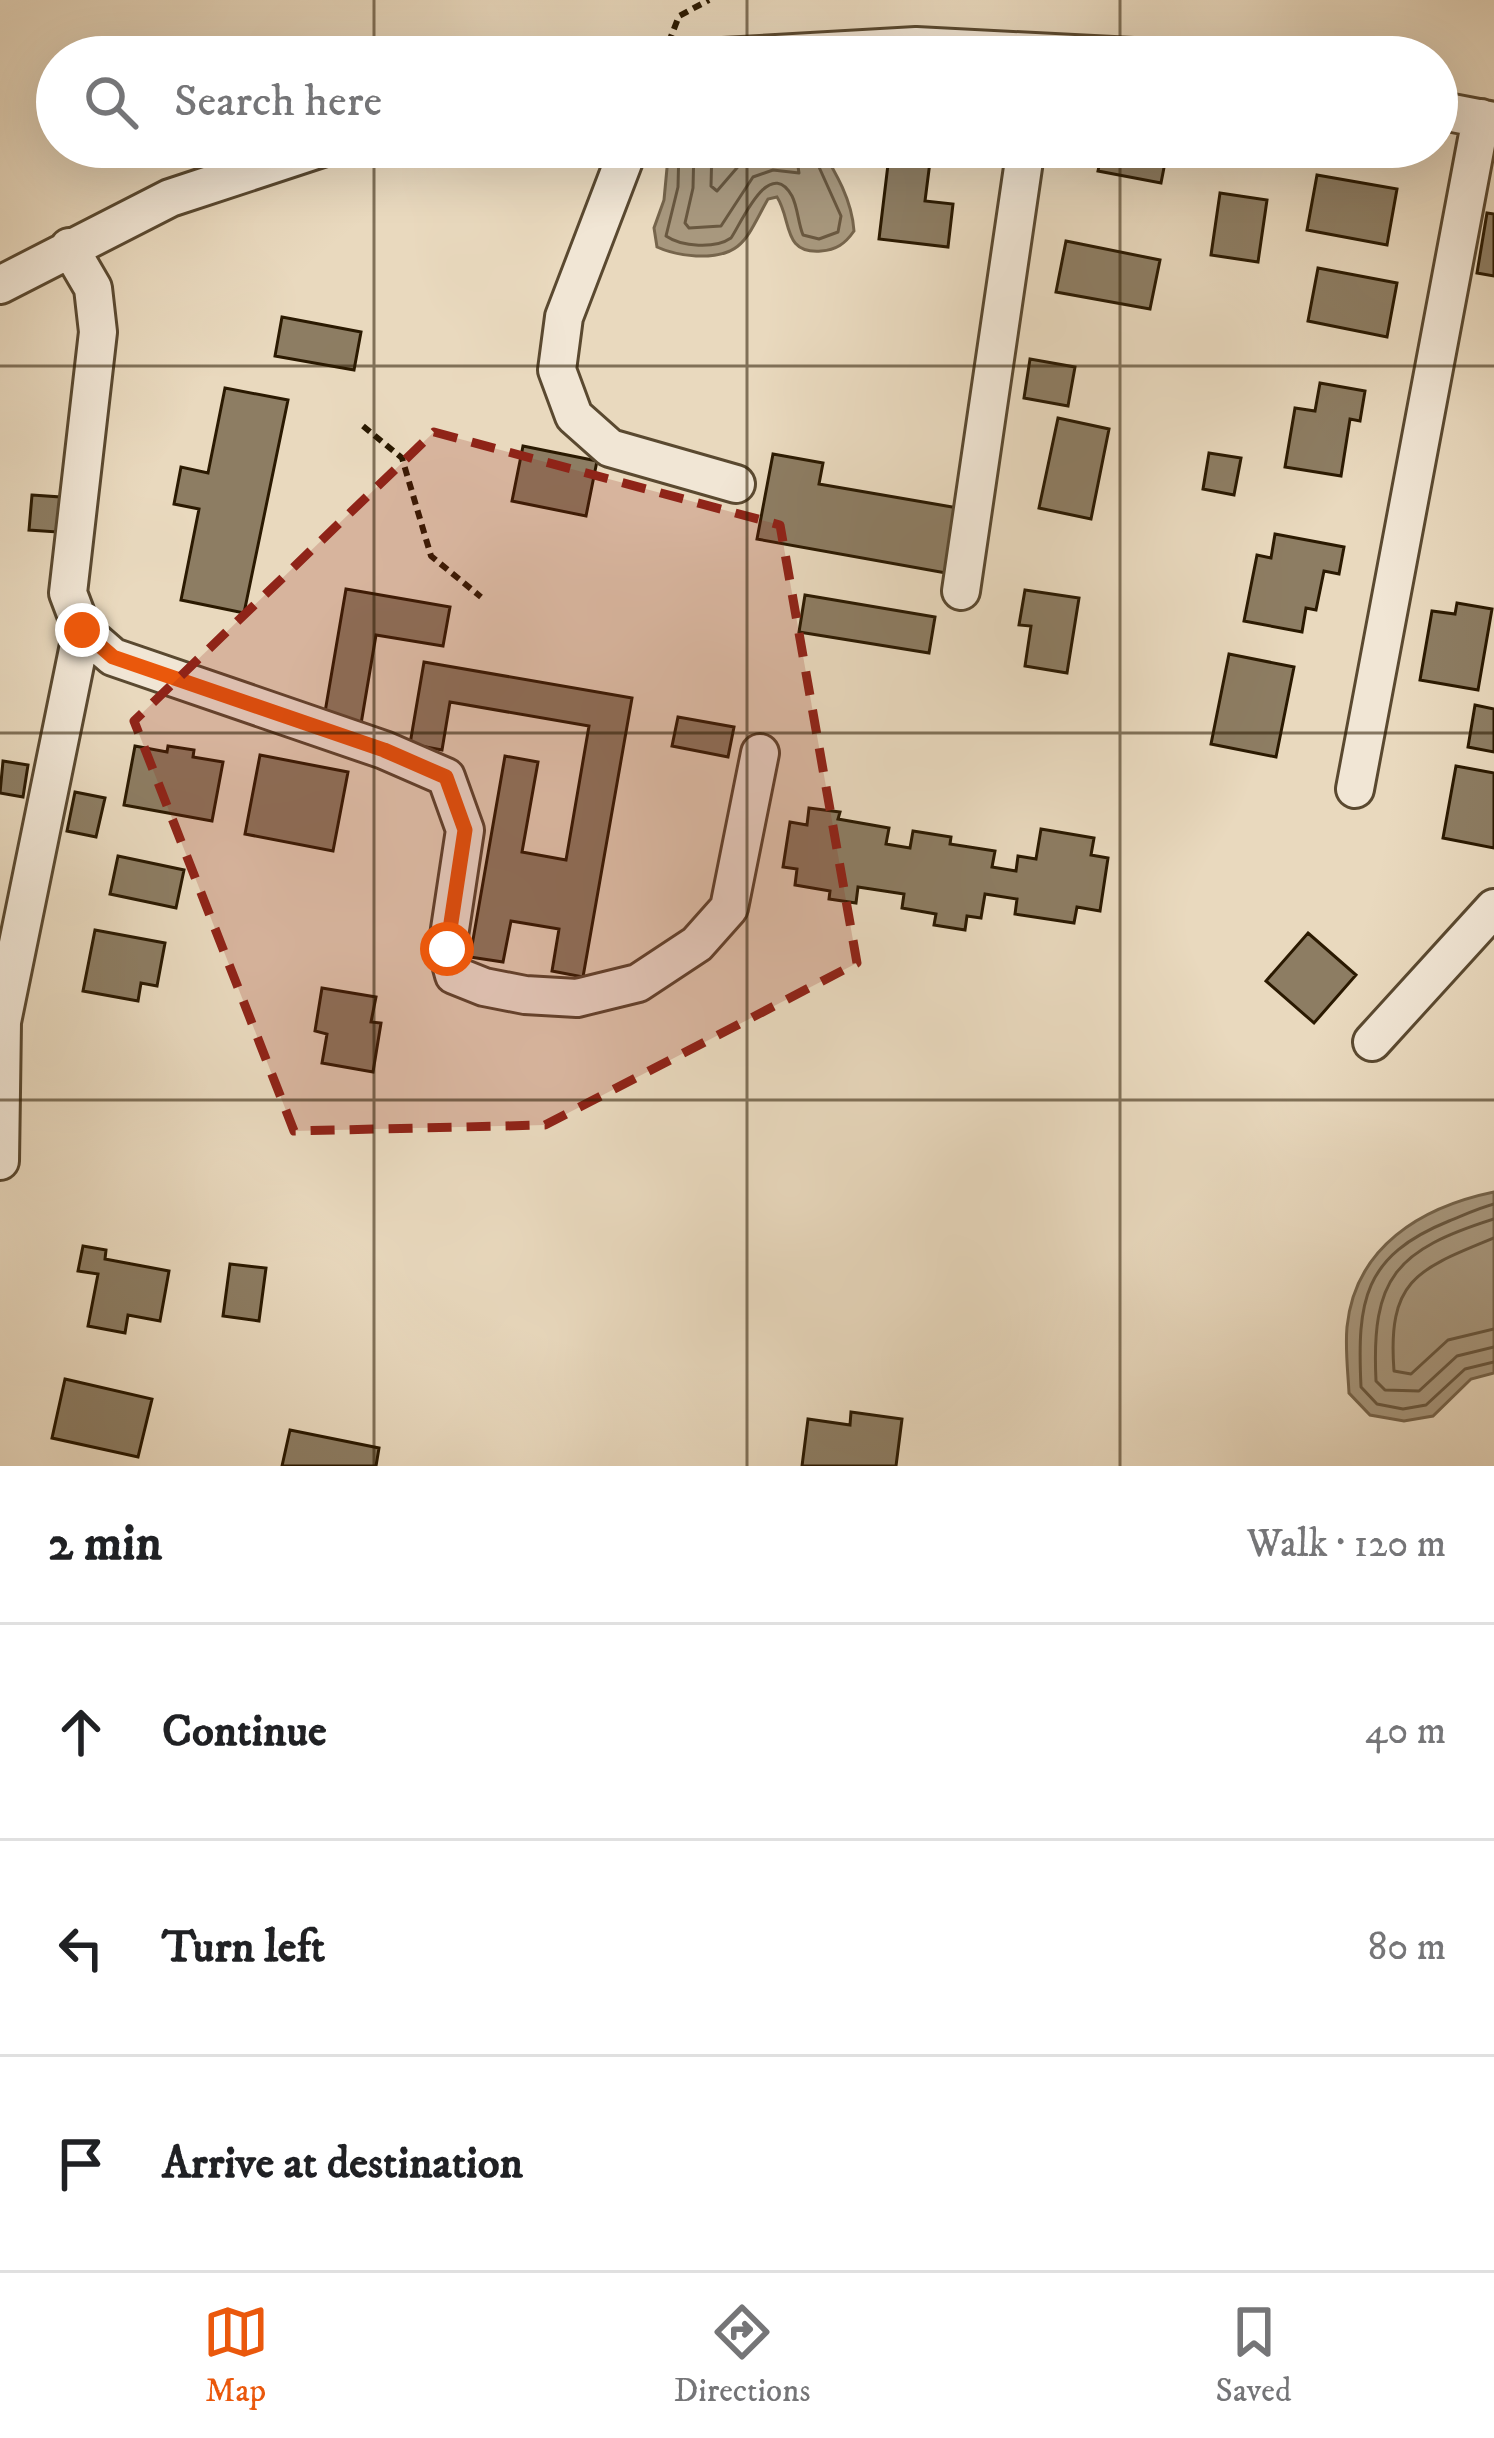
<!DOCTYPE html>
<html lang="en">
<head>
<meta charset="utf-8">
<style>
  body { margin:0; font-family:"IM FELL DW Pica",serif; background:#f2f2f2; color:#202124 }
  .stop { position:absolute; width:36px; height:36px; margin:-27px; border:9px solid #ea580c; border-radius:50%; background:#fff }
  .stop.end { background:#ea580c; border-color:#fff; box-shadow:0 3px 12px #0008 }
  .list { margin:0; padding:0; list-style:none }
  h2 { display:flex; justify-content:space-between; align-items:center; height:156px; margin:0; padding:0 48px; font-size:51px }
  h2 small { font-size:39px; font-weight:400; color:#757577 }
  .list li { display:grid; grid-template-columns:78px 1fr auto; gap:36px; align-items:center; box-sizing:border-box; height:216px; padding:0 48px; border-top:3px solid #e0e0e0 }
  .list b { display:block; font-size:45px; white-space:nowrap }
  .list em { font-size:39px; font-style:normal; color:#757577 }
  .icon { flex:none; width:66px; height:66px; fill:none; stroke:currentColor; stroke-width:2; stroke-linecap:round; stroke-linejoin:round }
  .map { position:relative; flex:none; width:1494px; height:1466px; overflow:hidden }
  .search { position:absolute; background:#fff; box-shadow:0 12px 48px #0002; left:36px; right:36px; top:36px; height:132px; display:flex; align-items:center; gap:30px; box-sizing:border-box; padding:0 42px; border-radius:66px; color:#757577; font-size:45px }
  .sheet { height:804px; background:#fff }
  nav { display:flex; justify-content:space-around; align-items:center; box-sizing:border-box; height:168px; border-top:3px solid #e0e0e0; background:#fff; font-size:33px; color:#757577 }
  nav a { display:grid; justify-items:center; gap:6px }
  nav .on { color:#ea580c }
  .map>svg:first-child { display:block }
  .water { fill:#a8987e; stroke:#76654c; stroke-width:3 }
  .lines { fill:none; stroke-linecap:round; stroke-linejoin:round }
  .shore { stroke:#695840; stroke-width:3 }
  .building { fill:#8d7d63; stroke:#2a1901; stroke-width:3 }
  .minor-casing { stroke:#5a4930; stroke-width:42 }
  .path { stroke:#2a1901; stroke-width:6; stroke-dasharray:9 6; stroke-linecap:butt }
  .minor { stroke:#f1e6d5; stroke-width:36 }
  .route { stroke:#ea580c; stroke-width:15 }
  .marked { fill:#8f2418; fill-opacity:0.2; stroke:#8f2418; stroke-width:9; stroke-dasharray:24 15; stroke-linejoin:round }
  .grid { fill:none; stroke:#2a1901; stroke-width:3; stroke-opacity:0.55 }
</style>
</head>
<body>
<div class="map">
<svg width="1494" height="1466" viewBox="0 0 1494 1466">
  <rect width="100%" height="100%" fill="#e9d9be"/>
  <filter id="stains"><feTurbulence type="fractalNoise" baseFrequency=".00167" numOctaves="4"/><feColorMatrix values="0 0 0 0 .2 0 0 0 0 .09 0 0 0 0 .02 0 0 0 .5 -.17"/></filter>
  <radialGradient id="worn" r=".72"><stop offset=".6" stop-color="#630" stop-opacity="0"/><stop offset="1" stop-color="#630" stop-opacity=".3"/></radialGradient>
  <!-- water -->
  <path class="water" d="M669 147H820C836 173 852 200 854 231 845 244 836 250 821 251 782 254 792 220 777 197L768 199C747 236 744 258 696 256 682 255 670 253 657 247L654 228 664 200Z
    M1494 1192V1373L1471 1379 1433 1416 1404 1421 1370 1415 1349 1393C1348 1372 1345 1349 1347 1327 1355 1247 1421 1207 1494 1192Z"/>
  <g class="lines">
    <!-- shore -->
    <path class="shore" d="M679 147 678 187 666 236C682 247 715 249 731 238 741 224 769 155 792 196 798 208 798 223 803 235L819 239 838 232 841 216 810 147
      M694 147 693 188 685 223 689 228 721 226 753 177 773 170 799 173 795 147
      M712 147 711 186 717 191 742 162 773 152 777 147
      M1494 1204C1479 1208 1464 1215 1449 1221 1363 1256 1357 1301 1361 1387L1377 1404 1403 1409 1426 1405 1465 1369 1494 1362
      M1494 1219C1396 1250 1371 1277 1376 1381L1385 1390 1419 1391 1457 1356 1494 1347
      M1494 1238C1418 1269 1387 1279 1394 1371L1411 1374 1448 1340 1494 1329"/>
  </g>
  <!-- building -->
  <path class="building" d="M1103 147H1168L1161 183 1098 171Z
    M890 148 931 154 925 201 953 204 948 247 879 239Z
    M1317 175 1397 189 1387 245 1307 230Z
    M1220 193 1267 200 1258 262 1211 255Z
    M1487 213 1494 214V276L1477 273Z
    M1066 241 1160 260 1150 309 1056 292Z
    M1318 268 1397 283 1387 337 1308 321Z
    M282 317 361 332 354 370 275 356Z
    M1030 359 1075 367 1068 406 1024 398Z
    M1320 383 1365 391 1360 421 1350 419 1341 476 1285 467 1295 408 1315 411Z
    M225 388 288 400 244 613 181 600 199 509 174 504 181 467 208 473Z
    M1058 418 1109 429 1091 519 1039 508Z
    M523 446 597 461 586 516 512 501Z
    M1209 453 1241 458 1234 495 1203 489Z
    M773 454 823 463 819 484 958 508 946 573 757 539Z
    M32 495 60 497 57 532 29 530Z
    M1275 534 1344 547 1339 574 1324 571 1316 610 1306 608 1302 632 1244 621 1257 555 1271 558Z
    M346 589 450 607 443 646 376 635 361 724 324 718Z
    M1025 590 1079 598 1067 673 1025 666 1031 626 1019 625Z
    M805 595 935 617 929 653 799 632Z
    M1457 603 1492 609 1478 690 1420 680 1432 611 1455 614Z
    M1229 654 1294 667 1276 757 1211 744Z
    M424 662 632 698 583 977 552 971 559 929 511 921 503 962 470 957 505 756 538 762 522 852 566 860 589 726 450 702 442 750 410 744Z
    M1475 705 1494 709V752L1468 747Z
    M678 717 734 727 728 757 672 746Z
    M135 746 167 752 168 746 194 750 193 757 223 762 212 821 124 805Z
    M260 755 348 772 333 851 245 834Z
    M3 761 28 765 23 797 0 793Z
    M1456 766 1494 773V848L1443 838Z
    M75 792 105 798 96 837 67 831Z
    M809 808 840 812 838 819 889 828 886 844 910 848 913 831 951 837 950 844 995 851 992 867 1016 871 1018 856 1036 859 1041 829 1094 838 1091 855 1108 858 1100 911 1077 907 1074 923 1015 914 1017 899 985 894 981 918 967 916 965 930 934 925 936 914 902 908 904 894 858 887 856 903 829 899 830 891 795 885 797 869 783 867 790 822 807 825Z
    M118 856 184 870 176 908 110 894Z
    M95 930 165 943 157 986 141 983 138 1001 83 991Z
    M1308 933 1356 975 1314 1023 1266 981Z
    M322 988 376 997 371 1022 381 1023 373 1072 322 1063 327 1034 315 1031Z
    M83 1246 106 1250 105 1259 169 1271 160 1321 128 1315 125 1333 88 1326 98 1274 78 1271Z
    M230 1264 266 1268 259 1321 223 1316Z
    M65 1379 152 1399 138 1457 52 1438Z
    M851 1412 902 1419 896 1466H802L808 1419 850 1425Z
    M290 1430 379 1448 376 1466H282Z"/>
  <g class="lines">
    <defs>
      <path id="minor" d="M723 57 916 46 1133 57
        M1437 110 1494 121
        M629 147 564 317 557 370 574 416 610 448 736 484
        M69 247 93 288 98 332 68 593 82 630 113 657 384 750 446 777 465 830 447 949 454 975 484 987 525 995 577 998 638 983 697 944 729 908 760 753
        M0 285 170 198 325 147
        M961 591 1026 147
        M1355 789 1481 118
        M1372 1042 1494 908
        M0 1161 2 1022 82 630"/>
    </defs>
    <!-- minor casing -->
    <use href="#minor" class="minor-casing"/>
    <!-- path -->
    <path class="path" d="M663 57 679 16 709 0
      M363 426 402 458 431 556 481 597"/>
    <!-- minor -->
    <use href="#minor" class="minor"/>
  </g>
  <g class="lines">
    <!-- route -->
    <path class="route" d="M82 630 113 657 384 750 446 777 465 830 447 949"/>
  </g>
  <!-- marked area -->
  <path class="marked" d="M434 432 780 525 857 963 545 1125 294 1131 134 721Z"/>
  <!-- grid -->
  <path class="grid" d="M374 0V57M747 0V57M1120 0V57M374 147V1466M747 147V1466M1120 147V1466M0 366H1494M0 733H1494M0 1100H1494"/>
  <rect width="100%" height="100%" filter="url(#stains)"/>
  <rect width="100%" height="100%" fill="url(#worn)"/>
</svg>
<div class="stop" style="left:447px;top:949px"></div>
<div class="stop end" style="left:82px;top:630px"></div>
<div class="search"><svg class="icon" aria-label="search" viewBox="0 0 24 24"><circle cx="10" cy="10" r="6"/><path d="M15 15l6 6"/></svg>Search here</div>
</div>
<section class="sheet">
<h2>2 min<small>Walk · 120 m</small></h2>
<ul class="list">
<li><svg class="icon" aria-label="ahead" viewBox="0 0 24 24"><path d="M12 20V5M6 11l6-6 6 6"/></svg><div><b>Continue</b></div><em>40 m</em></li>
<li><svg class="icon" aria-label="left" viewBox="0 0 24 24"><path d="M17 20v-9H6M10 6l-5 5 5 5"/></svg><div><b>Turn left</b></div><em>80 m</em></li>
<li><svg class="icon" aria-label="arrive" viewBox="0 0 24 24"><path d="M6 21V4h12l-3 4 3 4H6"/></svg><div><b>Arrive at destination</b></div></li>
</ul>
</section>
<nav>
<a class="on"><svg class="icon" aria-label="map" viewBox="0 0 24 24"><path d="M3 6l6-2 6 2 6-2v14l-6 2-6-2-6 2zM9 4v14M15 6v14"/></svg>Map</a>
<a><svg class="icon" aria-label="directions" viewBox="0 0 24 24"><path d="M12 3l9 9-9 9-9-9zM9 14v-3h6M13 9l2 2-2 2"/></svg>Directions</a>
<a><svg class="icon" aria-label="saved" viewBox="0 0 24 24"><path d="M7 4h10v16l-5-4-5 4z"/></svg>Saved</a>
</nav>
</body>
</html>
